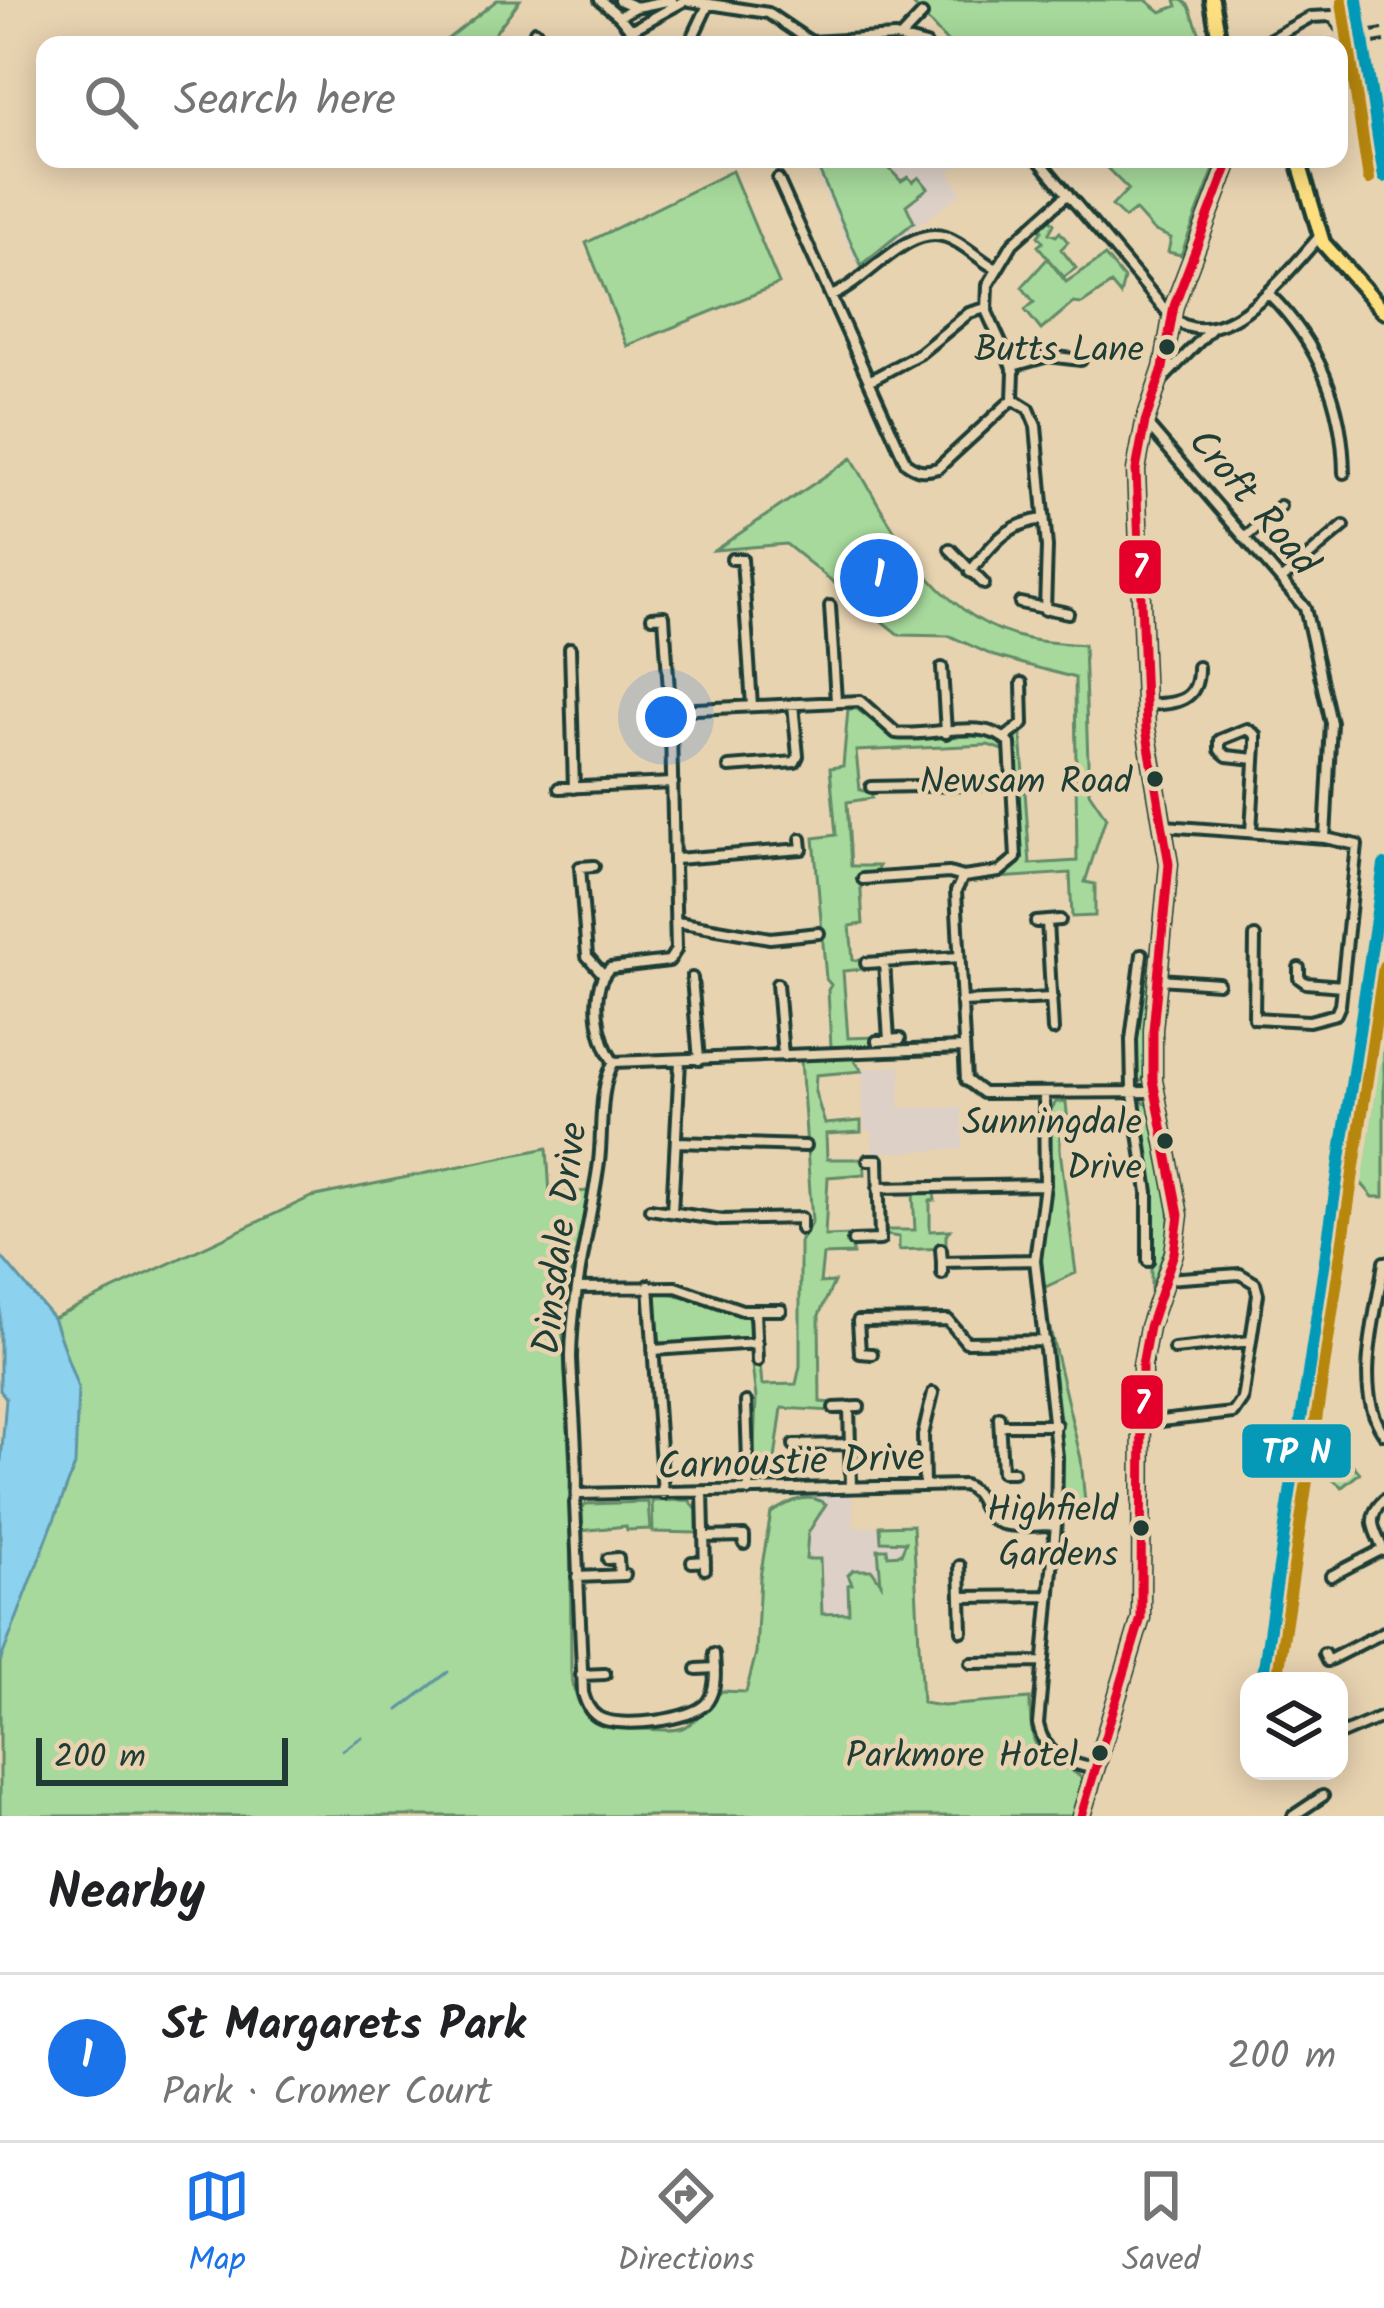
<!DOCTYPE html>
<html lang="en">
<head>
<meta charset="utf-8">
<style>
  body { margin:0; font-family:Kalam,sans-serif; background:#f6f6f6; color:#202124 }
  .controls { position:absolute; right:36px; bottom:36px; display:grid; overflow:hidden; border-radius:24px; box-shadow:0 6px 30px #0003 }
  .controls button { width:108px; height:108px; display:grid; place-items:center; padding:0; border:0; border-bottom:3px solid #e0e0e0; background:#fff; color:#202124; font:60px sans-serif }
  .scale { position:absolute; left:36px; bottom:30px; width:252px; box-sizing:border-box; padding-left:12px; border:6px solid #1f3d34; border-top:0; font-size:33px; line-height:42px; white-space:nowrap; color:#1f3d34; -webkit-text-stroke:9px #e8d3b1; paint-order:stroke }
  .you { position:absolute; left:666px; top:717px; width:42px; height:42px; margin:-30px; border:9px solid #fff; border-radius:50%; background:#1a73e8; box-shadow:0 0 0 18px #1a73e833 }
  .badge { display:grid; place-items:center; width:78px; height:78px; border-radius:50%; background:#1a73e8; color:#fff; font-size:39px; font-weight:700 }
  .pin { position:absolute; translate:-50% -50%; border:6px solid #fff; box-shadow:0 3px 12px #0006 }
  .list { margin:0; padding:0; list-style:none }
  h2 { display:flex; justify-content:space-between; align-items:center; height:156px; margin:0; padding:0 48px; font-size:51px }
  h2 small { font-size:39px; font-weight:400; color:#757577 }
  .list li { display:grid; grid-template-columns:78px 1fr auto; gap:36px; align-items:center; box-sizing:border-box; height:168px; padding:0 48px; border-top:3px solid #e0e0e0 }
  .list b { display:block; font-size:45px; white-space:nowrap }
  .list p { margin:0; font-size:39px; white-space:nowrap; color:#757577 }
  .list em { font-size:39px; font-style:normal; color:#757577 }
  .icon { flex:none; width:66px; height:66px; fill:none; stroke:currentColor; stroke-width:2; stroke-linecap:round; stroke-linejoin:round }
  .map { position:relative; flex:none; width:1384px; height:1816px; overflow:hidden }
  .search { position:absolute; background:#fff; box-shadow:0 6px 30px #0003; left:36px; right:36px; top:36px; height:132px; display:flex; align-items:center; gap:30px; box-sizing:border-box; padding:0 42px; border-radius:24px; color:#757577; font-size:45px }
  .sheet { height:324px; background:#fff }
  nav { display:flex; justify-content:space-around; align-items:center; box-sizing:border-box; height:168px; border-top:3px solid #e0e0e0; background:#fff; font-size:33px; color:#757577 }
  nav a { display:grid; justify-items:center; gap:6px }
  nav .on { color:#1a73e8 }
  .map>svg:first-child { display:block }
  .built { fill:#dcd0c7 }
  .green { fill:#a6d99b; stroke:#628b68; stroke-width:3 }
  .water { fill:#8cd1ed; stroke:#6096a3; stroke-width:3 }
  .lines { fill:none; stroke-linecap:round; stroke-linejoin:round }
  .stream { stroke:#6096a3; stroke-width:3 }
  .minor-casing { stroke:#1f3d34; stroke-width:16 }
  .primary-casing { stroke:#1f3d34; stroke-width:21 }
  .minor { stroke:#e8d3b1; stroke-width:8 }
  .primary { stroke:#fddf80; stroke-width:12 }
  .minor-bridge-casing { stroke:#1f3d34; stroke-width:16; stroke-linecap:butt }
  .minor-bridge { stroke:#e8d3b1; stroke-width:8 }
  .bus-1-casing { stroke:#e8d3b1; stroke-width:18 }
  .bus-1 { stroke:#e4002b; stroke-width:9 }
  .rail-1-casing { stroke:#e8d3b1; stroke-width:21 }
  .rail-2-casing { stroke:#e8d3b1; stroke-width:21 }
  .rail-1 { stroke:#0599b7; stroke-width:12 }
  .rail-2 { stroke:#b68610; stroke-width:12 }
  .bus-dot { fill:#1f3d34; stroke:#e8d3b1; stroke-width:4.5 }
  .labels { text-anchor:middle; stroke-width:9; stroke-linejoin:round; paint-order:stroke }
  .bus-label { font-size:36px; fill:#1f3d34; stroke:#e8d3b1; text-anchor:end }
  .street-label { font-size:39px; fill:#1f3d34; stroke:#e8d3b1 }
  .line-badge { stroke:#e8d3b1; stroke-width:4.5 }
  .badge-label { font-size:33px; text-anchor:middle; font-weight:bold; fill:#fff }
</style>
</head>
<body>
<div class="map">
<svg width="1384" height="1816" viewBox="0 0 1384 1816">
  <rect width="100%" height="100%" fill="#e8d3b1"/>
  <filter id="ink" filterUnits="userSpaceOnUse"><feTurbulence type="fractalNoise" baseFrequency=".00833" numOctaves="2"/><feDisplacementMap in="SourceGraphic" scale="24" xChannelSelector="R" yChannelSelector="G"/><feConvolveMatrix kernelMatrix="1 2 1 2 8 2 1 2 1" color-interpolation-filters="sRGB"/></filter>
  <g filter="url(#ink)">
    <!-- built -->
    <path class="built" d="M809 159H966L949 173 962 193 859 269Z
      M901 1066 899 1108 961 1107 963 1149 873 1153 872 1131 864 1130 862 1069Z
      M852 1495 854 1527 913 1525 921 1708 763 1726 754 1653 761 1568 771 1512 796 1497Z"/>
    <!-- green -->
    <path class="green" d="M497 0H520L486 45H440Z
      M909 0H1146L1161 12 1177 6 1175 0H1182L1189 6 1204 45H950Z
      M814 159H893L888 167 901 181 908 177 913 182 919 177 928 188 906 205 914 222 861 265Z
      M1098 159H1218L1181 255 1168 252 1171 238 1153 230 1135 210 1125 218 1112 206 1128 189Z
      M732 171 779 284 627 346 586 243Z
      M1049 218 1054 224 1049 233 1056 236 1060 232 1068 242 1061 249 1076 268 1064 277 1048 259 1066 282 1105 256 1124 279 1120 295 1111 284 1082 304 1073 303 1041 330 1025 310 1034 302 1022 287 1048 258 1038 246 1043 242 1038 236 1042 231 1038 226Z
      M852 458C894 531 937 620 1028 639 1046 643 1065 643 1084 645L1089 792 1106 817 1085 882 1095 884V916L1072 917 1070 873 999 878 1022 856 1016 739 1021 732 1030 864 1077 861 1075 678 994 656 950 636 899 635 786 544 715 550Z
      M848 709H857L895 738 983 736 1001 743 1003 750 988 745 856 751 860 790 872 793V798L847 802 851 866H879L874 875 860 876 863 924 850 926 853 960H863L864 969 843 971 848 1038 875 1037V1045L831 1047 828 990 831 985 826 979 814 838 836 835 830 768 843 766Z
      M1384 956V1197H1373L1362 1184 1350 1192 1310 1446 1332 1452 1327 1464 1341 1451 1360 1473 1342 1487 1303 1456Z
      M1153 967 1146 1076 1139 1083C1129 1048 1137 1004 1145 968Z
      M852 1057 862 1071 816 1075 815 1092 825 1124 861 1121V1132L826 1134 827 1159H864L865 1174 828 1177 825 1236 851 1235 853 1254 823 1255 820 1283 834 1282 819 1315 820 1402 832 1403V1411L782 1408 772 1481 760 1483 753 1476 756 1398 752 1365 760 1364 762 1385 796 1384 800 1366V1242L812 1222 801 1060Z
      M1140 1100 1149 1105 1170 1196 1168 1241 1151 1290V1186L1137 1104Z
      M1056 1102H1066L1068 1123 1060 1124V1150L1076 1273 1043 1288 1040 1247 1050 1186V1111Z
      M547 1148 550 1194 589 1191 562 1314 570 1470 571 1674C581 1725 593 1730 643 1729 653 1729 672 1732 682 1728 697 1723 708 1703 722 1691L746 1692 756 1653 760 1577 771 1513C789 1502 807 1491 826 1504L808 1533 806 1559H820L822 1614 849 1613 848 1585 852 1584 848 1575 853 1570H872L881 1583 878 1549H887L888 1555 901 1554 906 1542 881 1541 880 1526 913 1525 922 1703 943 1706 1030 1699C1030 1767 1043 1745 1083 1779L1072 1816H0V1662L77 1388 53 1318 311 1197Z
      M913 1193H934L935 1200 930 1201V1231L950 1230 946 1235V1248L899 1250V1237L885 1235V1230H915Z
      M660 1290 747 1315 753 1335 746 1342 660 1345 655 1295Z
      M1048 1320 1081 1459 1085 1503 1061 1504 1060 1419Z
      M689 1500 697 1510V1533L653 1532 652 1501Z
      M648 1502 650 1529 627 1530 626 1526 580 1531 579 1512 586 1504Z"/>
    <!-- water -->
    <path class="water" d="M0 1255 53 1318 78 1388 75 1465 0 1662V1474L6 1398 0 1390Z"/>
    <g class="lines">
      <!-- stream -->
      <path class="stream" d="M399 1710 448 1672
        M343 1750 362 1737"/>
      <defs>
        <path id="minor" d="M600 0 619 16 636 7
          M619 0 636 7 672 0
          M684 0 768 13 811 42 895 37 926 45
          M619 16 629 28H635L684 1
          M535 31 546 45
          M901 37 922 15
          M689 45 708 5
          M1260 45 1310 17 1332 16 1345 31 1358 73
          M1038 159 1173 319C1225 357 1290 269 1320 236
          M778 179 906 463C917 471 924 472 938 468L1013 399 1014 372 987 312 988 285 1013 243 1068 194
          M1270 295C1319 344 1343 403 1344 473
          M831 296C865 284 908 223 946 237 964 243 978 259 995 268
          M1013 366 1048 356 1081 360
          M1163 379 1211 329
          M869 381 919 354 969 313 986 308
          M1013 399 1029 409 1036 426 1047 547 1045 610
          M1146 423 1305 608 1331 723 1325 838
          M1247 536 1280 506
          M950 549 984 584
          M732 559H742L752 706
          M970 572C992 544 1007 524 1043 519
          M1283 578 1344 526
          M1020 603 1068 613
          M830 606 836 701
          M652 617 664 616 670 706 676 714
          M570 648 574 788
          M942 668 946 733
          M1145 705C1176 703 1199 703 1198 667
          M676 714 696 709 860 701 896 733C930 738 986 715 1010 744L1016 858 999 872 963 877 956 891 966 1080 983 1093 1155 1092
          M1005 738 1023 724 1022 683
          M729 767 795 762 798 756 793 704
          M871 787 1013 784
          M559 788 673 783
          M1165 826 1325 838 1357 845 1340 1005 1336 1014 1309 1021 1254 1018 1255 937
          M1251 832 1256 744V735L1247 729 1220 740V750L1227 756 1255 759
          M676 859 802 849 801 839
          M594 866 580 867 587 956 603 974
          M863 879 949 873 963 877
          M1047 921 1053 1030
          M677 922 770 938 819 933
          M1036 922 1060 920
          M1142 954 1131 1040 1132 1088 1148 1192V1261
          M884 962 889 1040
          M866 963 959 957
          M1299 968V978L1306 983 1342 986
          M692 978 699 1060
          M1159 979 1218 983
          M777 984 783 1056
          M961 1002 1052 998
          M877 1041 900 1039
          M614 1062C598 1089 603 1131 599 1162 590 1227 572 1290 571 1356 571 1381 581 1492 575 1503L583 1693C586 1703 589 1711 598 1717 618 1729 695 1721 708 1701 717 1687 715 1670 714 1654
          M614 1062C598 1042 588 988 610 968L669 961 676 950 671 730 676 714
          M614 1062 962 1048
          M1044 1093 1045 1185 1035 1260 1057 1457 1056 1525 1038 1724C1045 1756 1066 1763 1095 1769
          M677 1142 805 1146
          M878 1188 1045 1185
          M650 1209 722 1220 801 1218V1229
          M672 1212 680 1061
          M853 1241 880 1240 878 1160H868
          M941 1249 942 1262
          M1384 1262C1377 1313 1352 1390 1384 1434
          M942 1274V1262L1035 1260
          M649 1285 663 1494
          M577 1288 676 1287 742 1310H781
          M755 1311 757 1361
          M1174 1349 1251 1341
          M653 1350 757 1343
          M872 1354 860 1353 858 1321 948 1320 966 1342 1045 1341
          M746 1402 749 1491
          M849 1407 851 1487
          M834 1408 859 1407
          M999 1417 1002 1472H1013
          M1142 1423 1233 1413 1242 1400 1258 1294 1255 1283 1240 1274 1166 1279
          M1000 1425H1056
          M794 1445 850 1444
          M924 1486 923 1435 933 1393
          M703 1493 705 1569
          M580 1494 964 1485C981 1493 978 1502 988 1515 999 1532 1038 1524 1056 1525
          M1384 1500C1365 1518 1374 1530 1384 1551
          M704 1537 744 1536V1544
          M608 1559 618 1558 619 1575
          M692 1562 705 1561
          M960 1566 962 1631
          M1331 1576 1383 1549
          M577 1577 625 1575
          M961 1597 1050 1596
          M1324 1654 1327 1661 1384 1632
          M971 1663 1043 1662
          M697 1669 715 1668
          M581 1675 605 1674
          M1339 1735 1384 1716
          M1293 1816 1323 1796"/>
        <path id="primary" d="M1212 0 1220 45
          M1298 159 1323 243 1384 311
          M1081 1816 1141 1618 1142 1365 1149 1327 1174 1253 1179 1215 1153 1080V1030L1169 864 1146 728 1136 470 1145 422 1163 368 1174 306 1230 159"/>
      </defs>
      <!-- minor casing -->
      <use href="#minor" class="minor-casing"/>
      <!-- primary casing -->
      <use href="#primary" class="primary-casing"/>
      <!-- minor -->
      <use href="#minor" class="minor"/>
      <!-- primary -->
      <use href="#primary" class="primary"/>
      <defs>
        <path id="minor-bridge" d="M1338 43 1384 35"/>
      </defs>
      <!-- minor-bridge casing -->
      <use href="#minor-bridge" class="minor-bridge-casing"/>
      <!-- minor-bridge -->
      <use href="#minor-bridge" class="minor-bridge"/>
      <defs>
        <path id="bus-1" d="M1081 1816 1141 1618 1142 1365 1149 1327 1174 1253 1179 1215 1153 1080V1030L1169 864 1146 728 1136 470 1145 422 1163 368 1174 306 1230 159"/>
      </defs>
      <!-- bus-1 casing -->
      <use href="#bus-1" class="bus-1-casing"/>
      <!-- bus-1 -->
      <use href="#bus-1" class="bus-1"/>
      <defs>
        <path id="rail-1" d="M1357 0 1384 177
          M1262 1681 1384 865"/>
        <path id="rail-2" d="M1342 2 1369 179
          M1277 1681 1384 966"/>
      </defs>
      <!-- rail-1 casing -->
      <use href="#rail-1" class="rail-1-casing"/>
      <!-- rail-2 casing -->
      <use href="#rail-2" class="rail-2-casing"/>
      <!-- rail-1 -->
      <use href="#rail-1" class="rail-1"/>
      <!-- rail-2 -->
      <use href="#rail-2" class="rail-2"/>
    </g>
  </g>
  <!-- markers -->
  <g class="bus-dot">
    <circle cx="1167" cy="347" r="10"/>
    <circle cx="1155" cy="779" r="10"/>
    <circle cx="1165" cy="1141" r="10"/>
    <circle cx="1141" cy="1528" r="10"/>
    <circle cx="1100" cy="1753" r="10"/>
  </g>
  <g class="labels">
    <!-- bus labels -->
    <g class="bus-label">
      <text x="1144" y="361">Butts Lane</text>
      <text x="1132" y="793">Newsam Road</text>
      <text x="1142" y="1134">Sunningdale<tspan x="1142" dy="45">Drive</tspan></text>
      <text x="1118" y="1521">Highfield<tspan x="1118" dy="45">Gardens</tspan></text>
      <text x="1078" y="1767">Parkmore Hotel</text>
    </g>
    <!-- street labels -->
    <g class="street-label">
      <text transform="translate(1255 501) rotate(50)" y="14">Croft Road</text>
      <text transform="translate(558 1238) rotate(-83)" y="14">Dinsdale Drive</text>
      <text transform="translate(791 1460) rotate(-2)" y="14">Carnoustie Drive</text>
    </g>
  </g>
  <g class="line-badge">
    <rect x="1117" y="538" width="46" height="58" rx="12" fill="#e4002b"/>
    <rect x="1119" y="1373" width="46" height="58" rx="12" fill="#e4002b"/>
    <rect x="1240" y="1422" width="113" height="58" rx="12" fill="#0599b7"/>
  </g>
  <g class="badge-label">
    <text x="1140" y="578">7</text>
    <text x="1142" y="1414">7</text>
    <text x="1296" y="1463">TP N</text>
  </g>
</svg>
<div class="controls">
<button><svg class="icon" aria-label="layers" viewBox="0 0 24 24"><path d="M12 4l9 5-9 5-9-5zM3 14l9 5 9-5"/></svg></button>
</div>
<div class="scale">200 m</div>
<div class="you"></div>
<div class="pin badge" style="left:879px;top:578px">1</div>
<div class="search"><svg class="icon" aria-label="search" viewBox="0 0 24 24"><circle cx="10" cy="10" r="6"/><path d="M15 15l6 6"/></svg>Search here</div>
</div>
<section class="sheet">
<h2>Nearby<small></small></h2>
<ul class="list">
<li><span class="badge">1</span><div><b>St Margarets Park</b><p>Park · Cromer Court</p></div><em>200 m</em></li>
</ul>
</section>
<nav>
<a class="on"><svg class="icon" aria-label="map" viewBox="0 0 24 24"><path d="M3 6l6-2 6 2 6-2v14l-6 2-6-2-6 2zM9 4v14M15 6v14"/></svg>Map</a>
<a><svg class="icon" aria-label="directions" viewBox="0 0 24 24"><path d="M12 3l9 9-9 9-9-9zM9 14v-3h6M13 9l2 2-2 2"/></svg>Directions</a>
<a><svg class="icon" aria-label="saved" viewBox="0 0 24 24"><path d="M7 4h10v16l-5-4-5 4z"/></svg>Saved</a>
</nav>
</body>
</html>
